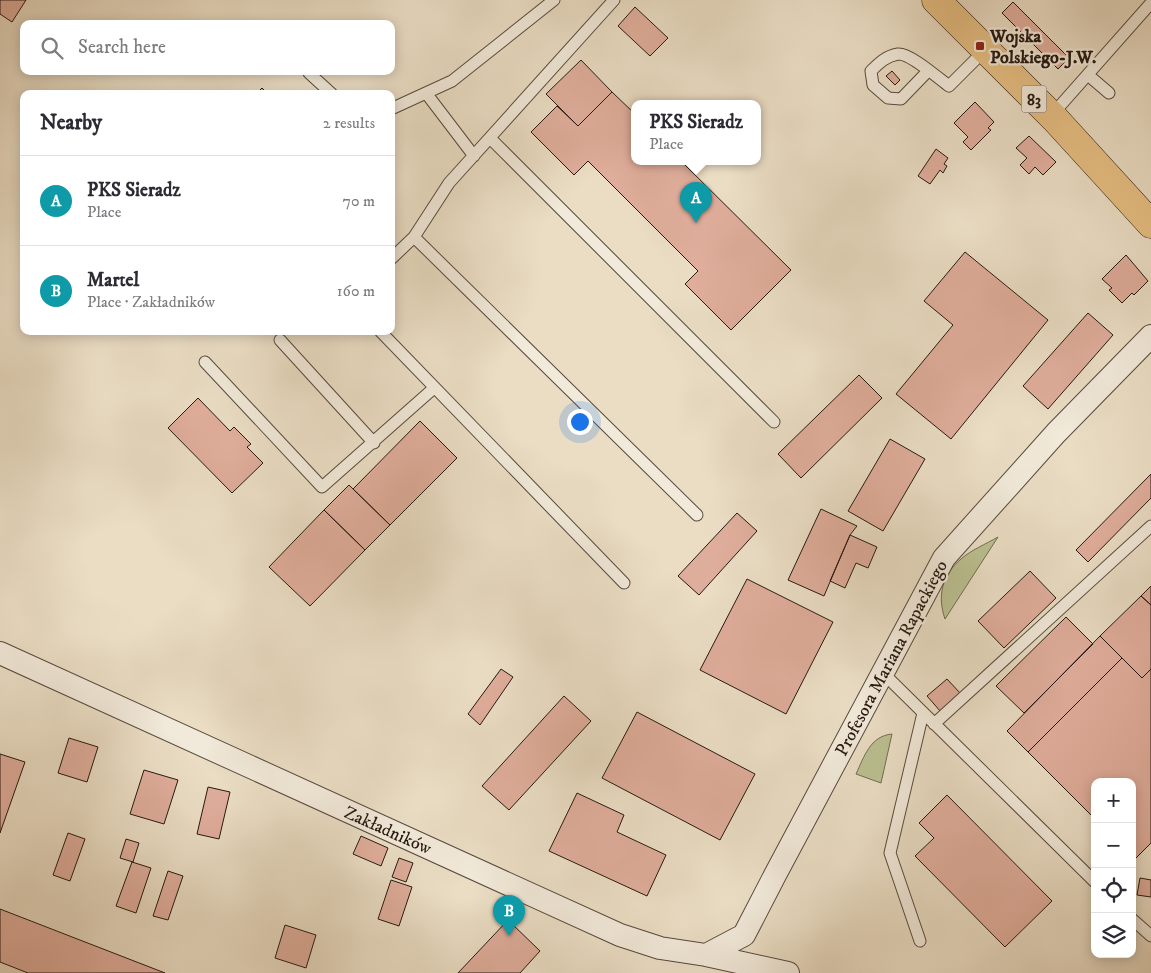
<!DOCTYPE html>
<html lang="en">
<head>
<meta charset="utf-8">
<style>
  body { margin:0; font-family:"IM FELL DW Pica",serif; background:#f2f2f3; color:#2b2b33 }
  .controls { position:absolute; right:15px; bottom:15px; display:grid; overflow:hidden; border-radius:10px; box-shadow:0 2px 12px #0003 }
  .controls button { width:45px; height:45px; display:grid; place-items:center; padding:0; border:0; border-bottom:1px solid #e1e1e2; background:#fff; color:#2b2b33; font:25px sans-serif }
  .you { position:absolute; left:579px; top:421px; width:18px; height:18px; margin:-12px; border:4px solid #fff; border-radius:50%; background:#1a73e8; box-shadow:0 0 0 8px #1a73e833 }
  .badge { display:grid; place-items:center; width:32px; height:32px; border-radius:50%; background:#db2777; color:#fff; font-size:16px; font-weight:700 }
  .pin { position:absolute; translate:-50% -41px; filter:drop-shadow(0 1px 2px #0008) }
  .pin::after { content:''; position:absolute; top:26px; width:18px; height:15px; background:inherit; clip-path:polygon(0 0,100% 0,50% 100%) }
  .popup { position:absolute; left:631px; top:100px; width:130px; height:65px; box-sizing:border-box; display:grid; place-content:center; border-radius:10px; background:#fff; filter:drop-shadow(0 1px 4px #0005); font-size:16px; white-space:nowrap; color:#7c7c81 }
  .popup b { font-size:19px; color:#2b2b33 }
  .popup::after { content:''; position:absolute; left:50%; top:100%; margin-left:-10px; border:10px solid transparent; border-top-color:#fff }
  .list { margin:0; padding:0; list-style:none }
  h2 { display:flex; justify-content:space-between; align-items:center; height:65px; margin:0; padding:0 20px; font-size:21px }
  h2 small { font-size:16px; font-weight:400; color:#7c7c81 }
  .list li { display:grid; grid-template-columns:32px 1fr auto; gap:15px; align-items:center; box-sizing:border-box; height:90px; padding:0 20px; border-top:1px solid #e1e1e2 }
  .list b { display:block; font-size:19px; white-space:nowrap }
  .list p { margin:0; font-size:16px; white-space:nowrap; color:#7c7c81 }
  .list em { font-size:16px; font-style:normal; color:#7c7c81 }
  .icon { flex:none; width:28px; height:28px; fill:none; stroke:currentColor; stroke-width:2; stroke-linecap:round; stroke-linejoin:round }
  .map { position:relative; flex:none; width:1151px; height:973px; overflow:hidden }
  .search { position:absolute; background:#fff; box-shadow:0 2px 12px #0003; left:20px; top:20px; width:375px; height:55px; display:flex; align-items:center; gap:12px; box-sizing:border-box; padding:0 18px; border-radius:10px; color:#7c7c81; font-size:19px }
  .panel { position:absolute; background:#fff; box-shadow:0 2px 12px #0003; left:20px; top:90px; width:375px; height:245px; border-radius:10px }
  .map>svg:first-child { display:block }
  .green { fill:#bbc091; stroke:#706c51 }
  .building { fill:#dfad9b; stroke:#261911 }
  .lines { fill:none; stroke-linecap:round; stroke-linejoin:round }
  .service-casing { stroke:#574a3e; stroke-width:13 }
  .minor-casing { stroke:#574a3e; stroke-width:24 }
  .primary-casing { stroke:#261911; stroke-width:29 }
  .service { stroke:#f1e9d9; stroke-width:11 }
  .minor { stroke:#f1e9d9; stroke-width:22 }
  .primary { stroke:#e5be82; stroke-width:28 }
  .poi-dot { fill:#8f2418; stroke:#f1e9d9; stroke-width:2 }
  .labels { text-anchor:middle; stroke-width:4.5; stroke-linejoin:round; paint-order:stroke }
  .shield { fill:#f1e9d9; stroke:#63574d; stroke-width:1 }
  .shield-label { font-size:16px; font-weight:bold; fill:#261911 }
  .poi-label { font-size:18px; font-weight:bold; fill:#261911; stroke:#f1e9d9; text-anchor:start }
  .street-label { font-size:18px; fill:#261911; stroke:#f1e9d9 }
</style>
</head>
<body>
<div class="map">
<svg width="1151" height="973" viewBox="0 0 1151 973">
  <rect width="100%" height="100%" fill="#eaddc4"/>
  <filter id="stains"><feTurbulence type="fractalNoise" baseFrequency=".004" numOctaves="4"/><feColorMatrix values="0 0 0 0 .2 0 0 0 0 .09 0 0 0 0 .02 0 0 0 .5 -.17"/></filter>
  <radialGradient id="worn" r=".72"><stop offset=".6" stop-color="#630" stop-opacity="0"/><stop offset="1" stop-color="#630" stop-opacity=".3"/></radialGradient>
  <!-- green -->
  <path class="green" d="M998 537 945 619C937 596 942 575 961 559 971 550 986 544 998 537Z
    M892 734 881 783 856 774C864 757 870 736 892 734Z"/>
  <!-- building -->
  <path class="building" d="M0 0H26L12 22 0 14Z
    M1013 2 1069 58 1058 69 1002 13Z
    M635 7 668 38 650 56 618 26Z
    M581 60 612 92 578 126 546 94Z
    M892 71 900 80 895 85 886 76Z
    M262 88 268 94H256Z
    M612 92 635 114V162H682L791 270 731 330 685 284 698 271 588 161 574 175 531 132 557 106 578 126Z
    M975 102 994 122 988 128 991 130 971 150 963 142 968 137 954 123Z
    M1029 136 1056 162 1043 175 1035 167 1029 174 1020 165 1027 158 1016 148Z
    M936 149 948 158 944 164 947 166 943 173 940 170 930 184 918 176Z
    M965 252 1048 320 951 439 896 394 953 325 924 301Z
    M1126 255 1148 281 1134 295 1132 293 1122 303 1109 290 1112 288 1102 279Z
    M1088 313 1113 335 1048 409 1023 386Z
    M859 375 882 398 801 478 778 454Z
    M198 398 230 431 234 427 251 444 247 447 263 463 232 493 168 428Z
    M420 421 457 458 390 525 353 489Z
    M890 439 925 459 883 531 848 511Z
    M1151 474V498L1088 562 1076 550Z
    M349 485 390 525 365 550 324 510Z
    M821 509 857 526 850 535 824 596 788 580Z
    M324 510 365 550 310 606 269 567Z
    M737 513 757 531 699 595 678 576Z
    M850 535 877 547 868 568 856 563 845 588 830 581Z
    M1030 571 1056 598 1004 648 978 621Z
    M747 579 833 622 786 714 700 670Z
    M1151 586V605L1141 596Z
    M1141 596 1151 605V669L1142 678 1100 636Z
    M1066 617 1093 644 1024 713 996 686Z
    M1100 636 1122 658 1028 752 1007 731Z
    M1122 658 1142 678 1151 669V843L1135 859 1132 856V782H1095V819L1028 752Z
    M501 669 513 677 480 725 468 714Z
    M947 679 961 694 941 712 927 696Z
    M564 696 591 721 509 810 482 786Z
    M637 712 755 774 720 840 602 778Z
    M69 738 98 747 87 782 58 773Z
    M0 754 25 762 0 833Z
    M144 770 178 780 164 824 130 814Z
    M208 787 230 792 219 839 197 834Z
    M577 793 624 815 617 832 666 855 647 896 549 851Z
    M947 795 1052 901 1005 947 915 856 934 838 919 823Z
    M68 833 85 839 70 881 53 875Z
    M361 836 388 848 381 866 353 854Z
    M126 839 139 843 133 862 120 858Z
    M399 858 413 863 406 882 392 877Z
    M132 862 151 868 136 913 116 906Z
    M168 871 183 876 168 920 153 916Z
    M1140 878 1151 880V897L1137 895Z
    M391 880 412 887 399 926 378 919Z
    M0 909 165 973H28L0 962Z
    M508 920 540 951 520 973H458Z
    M285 925 316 935 306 968 275 958Z"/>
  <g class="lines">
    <defs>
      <path id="service" d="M614 0 449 183 414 237 697 515
        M928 71 901 99 888 98 873 85 871 71C879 63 886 56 898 54 910 53 938 78 949 86L985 50
        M309 73 332 94
        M1088 75 1109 93
        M426 93 474 156
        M391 109 452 81 554 0
        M1051 116 1151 3
        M490 138 774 422
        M391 259 414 237
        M380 331 624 583
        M280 340 374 443
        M205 362 322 487 434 388
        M883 673 1095 882
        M934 724 1151 526
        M1132 919 1151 936
        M920 941 890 853 923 713"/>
      <path id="minor" d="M0 653 620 935 660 948 706 955 788 973
        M706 955 744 935 775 875 944 558 1056 433 1151 336"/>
      <path id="primary" d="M936 0 1056 120 1151 224"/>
    </defs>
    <!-- service casing -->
    <use href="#service" class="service-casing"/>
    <!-- minor casing -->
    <use href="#minor" class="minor-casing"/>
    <!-- primary casing -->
    <use href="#primary" class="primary-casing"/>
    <!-- service -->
    <use href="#service" class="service"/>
    <!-- minor -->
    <use href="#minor" class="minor"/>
    <!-- primary -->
    <use href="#primary" class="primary"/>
  </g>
  <!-- markers -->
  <rect class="poi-dot" x="975" y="41" width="10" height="10" rx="2.5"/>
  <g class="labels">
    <!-- shield labels -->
    <rect class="shield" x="1021.5" y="85.5" width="25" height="27" rx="4"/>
    <g class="shield-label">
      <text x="1034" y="105">83</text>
    </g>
    <!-- poi labels -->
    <g class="poi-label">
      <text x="990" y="42">Wojska<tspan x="990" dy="21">Polskiego-J.W.</tspan></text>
    </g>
    <!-- street labels -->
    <g class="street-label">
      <text transform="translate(891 658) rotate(-62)" y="6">Profesora Mariana Rapackiego</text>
      <text transform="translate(388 830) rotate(24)" y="6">Zakładników</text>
    </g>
  </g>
  <rect width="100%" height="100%" filter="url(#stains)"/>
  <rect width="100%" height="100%" fill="url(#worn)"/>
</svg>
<div class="controls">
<button>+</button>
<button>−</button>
<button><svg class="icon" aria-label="locate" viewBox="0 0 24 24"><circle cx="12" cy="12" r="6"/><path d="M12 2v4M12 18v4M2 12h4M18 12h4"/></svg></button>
<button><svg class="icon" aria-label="layers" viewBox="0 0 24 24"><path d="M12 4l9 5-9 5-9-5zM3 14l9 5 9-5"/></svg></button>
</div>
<div class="you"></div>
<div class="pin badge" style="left:696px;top:223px;background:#0f9aa8">A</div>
<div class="popup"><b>PKS Sieradz</b>Place</div>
<div class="pin badge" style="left:509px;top:936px;background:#0f9aa8">B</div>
<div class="search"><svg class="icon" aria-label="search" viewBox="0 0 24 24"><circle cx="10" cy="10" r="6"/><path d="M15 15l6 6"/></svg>Search here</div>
<section class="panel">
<h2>Nearby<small>2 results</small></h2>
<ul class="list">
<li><span class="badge" style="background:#0f9aa8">A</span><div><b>PKS Sieradz</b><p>Place</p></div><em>70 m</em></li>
<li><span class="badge" style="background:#0f9aa8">B</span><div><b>Martel</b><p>Place · Zakładników</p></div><em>160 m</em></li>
</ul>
</section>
</div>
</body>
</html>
